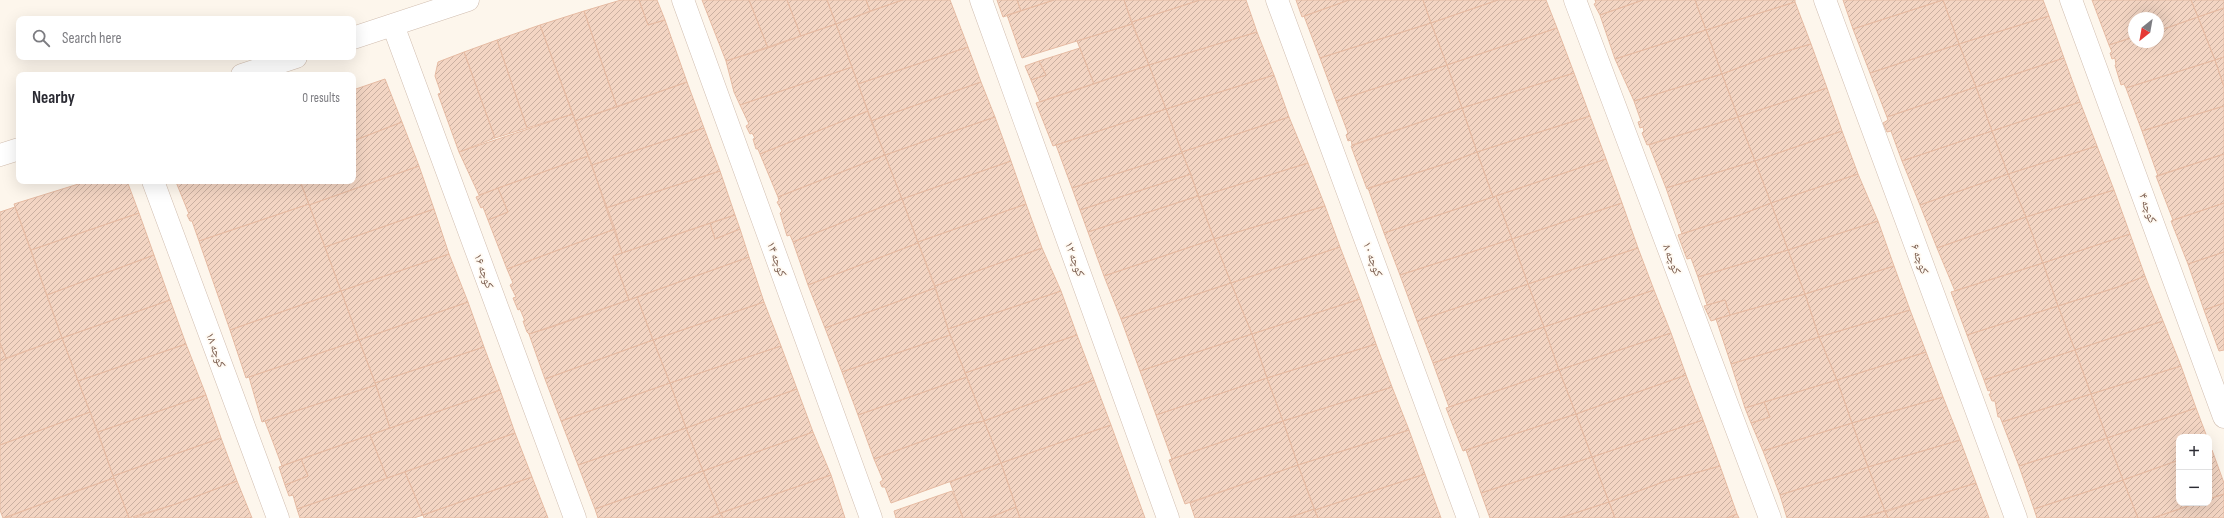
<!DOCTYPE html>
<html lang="en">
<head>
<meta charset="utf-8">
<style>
  body { margin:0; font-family:"Sofia Sans Condensed","Noto Naskh Arabic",sans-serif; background:#f7f7f7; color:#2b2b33 }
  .controls { position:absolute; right:12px; bottom:12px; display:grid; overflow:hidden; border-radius:8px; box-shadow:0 4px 16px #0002 }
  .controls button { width:36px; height:36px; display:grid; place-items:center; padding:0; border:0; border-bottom:1px solid #e1e1e2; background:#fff; color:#2b2b33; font:20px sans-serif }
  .compass { position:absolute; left:2128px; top:12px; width:36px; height:36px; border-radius:50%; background:#fff; box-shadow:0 4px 16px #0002; rotate:211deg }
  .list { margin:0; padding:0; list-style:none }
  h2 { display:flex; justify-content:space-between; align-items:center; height:52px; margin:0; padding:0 16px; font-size:17px }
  h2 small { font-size:13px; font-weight:400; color:#7c7c81 }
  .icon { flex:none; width:22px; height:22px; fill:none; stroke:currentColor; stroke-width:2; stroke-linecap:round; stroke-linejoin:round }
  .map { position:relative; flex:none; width:2224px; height:518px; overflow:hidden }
  .search { position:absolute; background:#fff; box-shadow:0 4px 16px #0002; left:16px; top:16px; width:340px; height:44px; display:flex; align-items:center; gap:10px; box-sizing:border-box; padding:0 14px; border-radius:8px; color:#7c7c81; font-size:15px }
  .panel { position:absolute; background:#fff; box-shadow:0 4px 16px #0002; left:16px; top:72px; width:340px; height:112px; border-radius:8px }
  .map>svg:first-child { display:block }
  .building { fill:url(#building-hatch); stroke:#e6bba3 }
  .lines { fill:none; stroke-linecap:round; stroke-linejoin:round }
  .minor-casing { stroke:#d1beb0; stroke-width:23 }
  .minor { stroke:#fff; stroke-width:22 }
  .labels { text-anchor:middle; stroke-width:3.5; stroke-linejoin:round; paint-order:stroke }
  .street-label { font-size:12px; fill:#7a5c4d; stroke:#fffaf3 }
</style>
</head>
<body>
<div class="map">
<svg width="2224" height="518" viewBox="0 0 2224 518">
  <defs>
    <pattern id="building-hatch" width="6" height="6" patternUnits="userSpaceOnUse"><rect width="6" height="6" fill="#f3d5c3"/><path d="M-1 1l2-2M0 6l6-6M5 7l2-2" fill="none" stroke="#cab0a1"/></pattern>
  </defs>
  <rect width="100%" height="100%" fill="#fdf6ec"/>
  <!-- building -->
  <path class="building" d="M621 0H639L648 25 665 20 687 82 617 107 584 11Z
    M639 0H657L665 20 648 25Z
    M702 0H749L768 48 726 61Z
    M749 0H787L801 36 768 48Z
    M787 0H827L836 24 801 36Z
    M827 0H866L870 11 836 24Z
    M866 0H903L870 11Z
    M902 0H950L968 47 858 84 836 24Z
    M997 0H1017L1021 11 1003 17Z
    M1017 0H1054L1021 11Z
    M1054 0H1124L1132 24 1022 58 1007 15Z
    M1124 0H1200L1132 22Z
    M1200 0H1246L1257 32 1149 65 1132 22Z
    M1296 0H1349L1302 17Z
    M1349 0H1423L1431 23 1320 58 1304 16Z
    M1423 0H1498L1431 23Z
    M1498 0H1546L1557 28 1447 65 1431 23Z
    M1595 0H1643L1600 15 1594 4 1596 3Z
    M1643 0H1695L1706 30 1615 59 1600 15Z
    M1695 0H1795V2L1706 30Z
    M1843 0H1943L1853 29Z
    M1943 0H2043L2049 16 1959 44Z
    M1943 0 1959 44 1870 73 1853 29Z
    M2092 0H2191L2198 17 2158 31V18H2134V37L2109 45Z
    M2191 0H2224V8L2198 17Z
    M1795 2 1811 44 1770 56 1722 74 1706 30Z
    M2224 8V57L2215 60 2198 17Z
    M584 11 617 107 575 121 540 25Z
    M2049 16 2064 58 1976 87 1959 44Z
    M2198 17 2215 60 2126 88 2124 84 2121 85 2115 65H2116L2115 58 2112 59 2110 53 2112 52 2109 45 2134 37V42H2158V31Z
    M1431 23 1447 65 1336 101 1320 58Z
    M836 24 852 67 740 105 734 92 726 61Z
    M1132 24 1149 65 1094 84 1077 41Z
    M540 25 573 114 527 128 497 40Z
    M1557 28 1574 73 1462 108 1447 65Z
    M1706 30 1722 74 1634 101 1615 59Z
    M1257 32 1274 75 1166 109 1149 65Z
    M497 40 527 128 495 138 464 52Z
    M1811 44 1827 88 1738 117 1722 74 1770 56Z
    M1959 44 1976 87 1887 117 1870 73Z
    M968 47 981 82 871 121 858 84Z
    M1080 48 1094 84 1040 102 1031 80 1046 75 1039 61Z
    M464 52 495 138 459 152 438 94 441 93 435 76 438 62Z
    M2224 57V87L2215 60Z
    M2064 58 2080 102 1992 131 1976 87Z
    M2215 60 2224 87V106L2142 131 2126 88Z
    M1039 61 1046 75 1031 80 1025 66Z
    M1149 65 1166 109 1053 146 1036 103Z
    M1447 65 1462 108 1352 145 1351 140 1348 141 1346 135 1348 133 1336 101Z
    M852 67 868 111 760 154 758 149H756L753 139 755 138 752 133 750 134 746 126 749 124 740 105Z
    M1574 73 1590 116 1477 152 1462 108Z
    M1722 74 1738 117 1647 145 1642 133 1644 131 1643 127 1640 128 1638 122 1641 121 1634 101Z
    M1274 75 1289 117 1182 152 1166 109Z
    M385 79 402 122 353 141V90Z
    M687 82 704 128 592 165 575 121Z
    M981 82 995 117 885 155 871 121Z
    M1976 87 1992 131 1902 161 1891 131 1887 132 1883 123 1888 120 1887 117Z
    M1827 88 1842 131 1755 161 1738 117Z
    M2080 102 2097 146 2008 174 1992 131Z
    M2224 106V154L2158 176 2142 131Z
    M1462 108 1477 152 1451 162 1367 189 1351 146Z
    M1166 109 1182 153 1072 188 1056 145Z
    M868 111 885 155 778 197 760 154Z
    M573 114 588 156 479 195 459 152Z
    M1590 116 1606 159 1493 197 1477 152Z
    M995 117 1011 161 902 199 885 155Z
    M1289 117 1308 163 1199 197 1182 152Z
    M1738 117 1755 161 1666 188 1649 145Z
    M402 122 419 166 309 205 300 181H353V141Z
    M704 128 720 171 606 208 592 165Z
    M1842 131 1858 174 1771 203 1755 161Z
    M1992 131 2008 174 1920 205 1902 161Z
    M2097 146 2114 190 2026 217 2008 174Z
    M1477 152 1493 197 1384 233 1368 188 1451 162Z
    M1182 153 1191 174 1080 210 1072 188Z
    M2224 154V203L2173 220 2156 176Z
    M885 155 902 199 793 242 790 235 787 236 780 213 782 211 777 202 779 201 778 197Z
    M588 156 615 229 507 269 488 220 508 212 498 188Z
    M1606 159 1622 203 1512 239 1496 196Z
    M1011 161 1026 204 918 242 902 199Z
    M1755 161 1771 203 1740 215 1682 234 1666 188Z
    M1308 163 1325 206 1214 239 1199 197Z
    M419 166 434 209 325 247 309 205Z
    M720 171 735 215 622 253 606 208Z
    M1191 174 1198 196 1088 232 1080 210Z
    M1858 174 1878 221 1788 250 1771 203Z
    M2008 174 2026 217 1937 248 1920 205Z
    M88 181H127L139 213 31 250 14 204Z
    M300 181 309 204 199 241 192 221H190L187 215 189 214 176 182Z
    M498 188 508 212 488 220 483 207 481 208 476 197Z
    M2114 190 2130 234 2043 263 2026 217Z
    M1198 196 1214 239 1104 276 1088 232Z
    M1496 196 1512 239 1400 275 1384 233Z
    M902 199 918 243 808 285 793 242Z
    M1622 203 1638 248 1528 284 1512 239Z
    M1771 203 1788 250 1698 277 1691 258 1687 259 1678 235 1740 215Z
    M2224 203V252L2188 264 2171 221Z
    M309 204 341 291 230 330 199 241Z
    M1026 204 1042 248 935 286 918 242Z
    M1325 206 1340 247 1231 283 1214 239Z
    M15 207 62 338 6 358 0 343V212Z
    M434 209 449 254 341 291 325 247Z
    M139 213 154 255 47 295 31 250Z
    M735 215 740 229 715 239 710 223Z
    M2026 217 2043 263 1955 291 1937 248Z
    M1878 221 1894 266 1805 294 1788 250Z
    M710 223 715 239 740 229 749 257 629 300 613 256Z
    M615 229 622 253 613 256 629 300 549 328 529 334 527 332 523 321H525L520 309 518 310 513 298 516 297 510 285 513 283 507 269Z
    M2130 234 2145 276 2118 287 2058 306 2043 263Z
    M1214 239 1231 283 1121 319 1104 276Z
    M1512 239 1528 284 1417 321 1400 275Z
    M918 243 935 288 825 328 808 285Z
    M1340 247 1360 299 1252 334 1231 283Z
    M1042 248 1061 291 948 329 935 286Z
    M1638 248 1654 290 1544 327 1528 284Z
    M1788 250 1805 294 1730 315 1725 300 1707 305 1698 277Z
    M2224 252V303L2204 310 2188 264Z
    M449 254 468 302 359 340 341 291Z
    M154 255 170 300 62 338 47 295Z
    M749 257 764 302 653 340 637 297Z
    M2043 263 2058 306 1967 335 1951 292Z
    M1894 266 1910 310 1819 337 1805 294Z
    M2145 276 2163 321 2075 350 2058 306 2118 287Z
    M1231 283 1252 334 1140 371 1121 319Z
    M1528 284 1544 327 1433 363 1417 321Z
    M935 288 950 335 842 372 825 328Z
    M1654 290 1671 333 1559 370 1544 327Z
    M341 291 359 340 246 378 230 330Z
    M1061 291 1077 335 965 373 948 329Z
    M1805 294 1819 337 1731 364 1716 319Z
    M637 297 653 340 545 379 529 334Z
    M1360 299 1376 344 1267 378 1252 334Z
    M170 300 186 344 78 381 62 338Z
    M1725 300 1730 315 1711 321 1704 306Z
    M468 302 484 347 375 383 359 340Z
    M764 302 781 346 670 383 653 340Z
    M2224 303V350L2219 351 2204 310Z
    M2058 306 2075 350 1984 380 1967 335Z
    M1910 310 1926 352 1837 380 1819 337Z
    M2163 321 2181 366 2091 394 2075 350Z
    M1544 327 1559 370 1449 407 1433 363Z
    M1671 333 1686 375 1576 414 1559 370Z
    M1252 334 1267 378 1156 415 1140 371Z
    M950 335 967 377 858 415 842 372Z
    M1077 335 1094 380 984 421 965 373Z
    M1819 337 1837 380 1745 408 1731 364Z
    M62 338 90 412 0 445V361Z
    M359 340 376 385 262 422 249 377Z
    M653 340 670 383 561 421 545 379Z
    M0 343 6 358 0 361Z
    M186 344 206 395 98 432 78 381Z
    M1376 344 1392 387 1283 421 1267 378Z
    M781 346 797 389 686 428 670 383Z
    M484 347 500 390 390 428 375 383Z
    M2075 350 2091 394 2002 422 2000 417H1998L1995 401H1992L1989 394H1991L1990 390 1988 391 1984 380Z
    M1926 352 1943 397 1852 423 1837 380Z
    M2181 366 2196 408 2107 438 2091 394Z
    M1559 370 1576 414 1463 451 1446 408Z
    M1686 375 1703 420 1592 457 1576 414Z
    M967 377 984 421 966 425 874 459 858 415Z
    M1267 378 1283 421 1172 459 1156 415Z
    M1094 380 1111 425 1001 463 984 421Z
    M1837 380 1852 423 1763 451 1751 423 1770 417 1764 402Z
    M670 383 686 428 578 465 561 421Z
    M376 385 390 428 282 466 265 421Z
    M1392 387 1409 430 1298 465 1283 421Z
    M797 389 813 432 703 471 686 428Z
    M500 390 515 433 387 478 370 435Z
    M2091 394 2107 438 2019 466 2002 422Z
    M206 395 221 438 113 476 98 432Z
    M1943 397 1960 440 1868 467 1852 423Z
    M1764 402 1770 417 1751 423 1745 408Z
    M2196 408 2207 437H2179V460L2123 480 2107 438Z
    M90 412 114 478 3 518 0 510V445Z
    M1576 414 1592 457 1481 493 1466 450Z
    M1703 420 1720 466 1663 482 1609 502 1592 457Z
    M984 421 1001 463 891 503 885 487H882L880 482 883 480 874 459 966 425Z
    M1283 421 1298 465 1185 504 1169 460Z
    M1852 423 1868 467 1780 495 1763 451Z
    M1111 425 1145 518H1020L1001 463Z
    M686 428 703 471 595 509 578 465Z
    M1409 430 1425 474 1315 510 1298 465Z
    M813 432 831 475 720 513 703 471Z
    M515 433 532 477 423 515 405 472Z
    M370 435 387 478 297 509 293 495 289 496 285 485 308 476 301 459Z
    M221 438 237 481 176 504 129 518 113 476Z
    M2107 438 2123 480 2034 509 2019 466Z
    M1960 440 1976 483 1885 511 1868 467Z
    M2212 450 2224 483V494L2209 499V451Z
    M1592 457 1609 502 1560 518H1490L1481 493Z
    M301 459 308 476 285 485 279 467Z
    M2179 460V503H2197L2153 518H2138L2123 480Z
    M1001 463 1016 507 989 518H963L950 482Z
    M1298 465 1314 509 1288 518H1195L1190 503Z
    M1720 466 1737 514 1727 518H1615L1609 502 1663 482Z
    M1868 467 1885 511 1860 518H1787L1780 495Z
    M703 471 720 513 709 518H598L595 509Z
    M405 472 423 515 414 518H300L297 509Z
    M1425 474 1441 518H1318L1315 510Z
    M831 475 845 518H723L721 513Z
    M532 477 548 518H424L423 515Z
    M114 478 129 518H5L76 491Z
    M2123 480 2138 518H2037L2034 509Z
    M237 481 252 518H133L176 504Z
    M1976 483 1989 518H1888L1885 512Z
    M952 491 963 518H896L894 511Z
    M2224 494V518H2153L2197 503H2209V499Z
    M1609 502 1615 518H1560Z
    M1016 507 1020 518H989L993 516Z
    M1314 509 1318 518H1288Z
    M1885 511 1888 518H1860Z
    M720 513 723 518H709Z
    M1737 514 1739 518H1727Z"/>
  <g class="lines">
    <defs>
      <path id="minor" d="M683 0 871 518
        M981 0 1168 518
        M1277 0 1468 518
        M1575 0 1770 518
        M1825 0 2016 518
        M2071 0 2224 417
        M393 25 575 518
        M353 38 468 0
        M242 75 296 57
        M0 155 19 149
        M153 181 278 518"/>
    </defs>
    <!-- minor casing -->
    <use href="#minor" class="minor-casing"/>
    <!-- minor -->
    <use href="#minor" class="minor"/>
  </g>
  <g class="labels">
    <!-- street labels -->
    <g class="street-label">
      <text transform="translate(2148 208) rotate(70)" y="4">کوچه ۴</text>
      <text transform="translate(777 259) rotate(70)" y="4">کوچه ۱۴</text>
      <text transform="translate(1075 259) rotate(70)" y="4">کوچه ۱۲</text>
      <text transform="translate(1373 259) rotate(70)" y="4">کوچه ۱۰</text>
      <text transform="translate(1672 259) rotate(69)" y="4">کوچه ۸</text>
      <text transform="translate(1920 259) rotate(70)" y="4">کوچه ۶</text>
      <text transform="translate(484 271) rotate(70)" y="4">کوچه ۱۶</text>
      <text transform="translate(216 350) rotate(70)" y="4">کوچه ۱۸</text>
    </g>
  </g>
</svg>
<div class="controls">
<button>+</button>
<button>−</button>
</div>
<svg class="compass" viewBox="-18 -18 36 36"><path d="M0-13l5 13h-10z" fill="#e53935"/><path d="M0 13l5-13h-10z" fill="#7c7c81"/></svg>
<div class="search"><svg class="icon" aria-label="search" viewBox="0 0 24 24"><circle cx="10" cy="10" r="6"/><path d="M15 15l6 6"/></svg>Search here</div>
<section class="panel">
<h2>Nearby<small>0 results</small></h2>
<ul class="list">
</ul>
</section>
</div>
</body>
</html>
